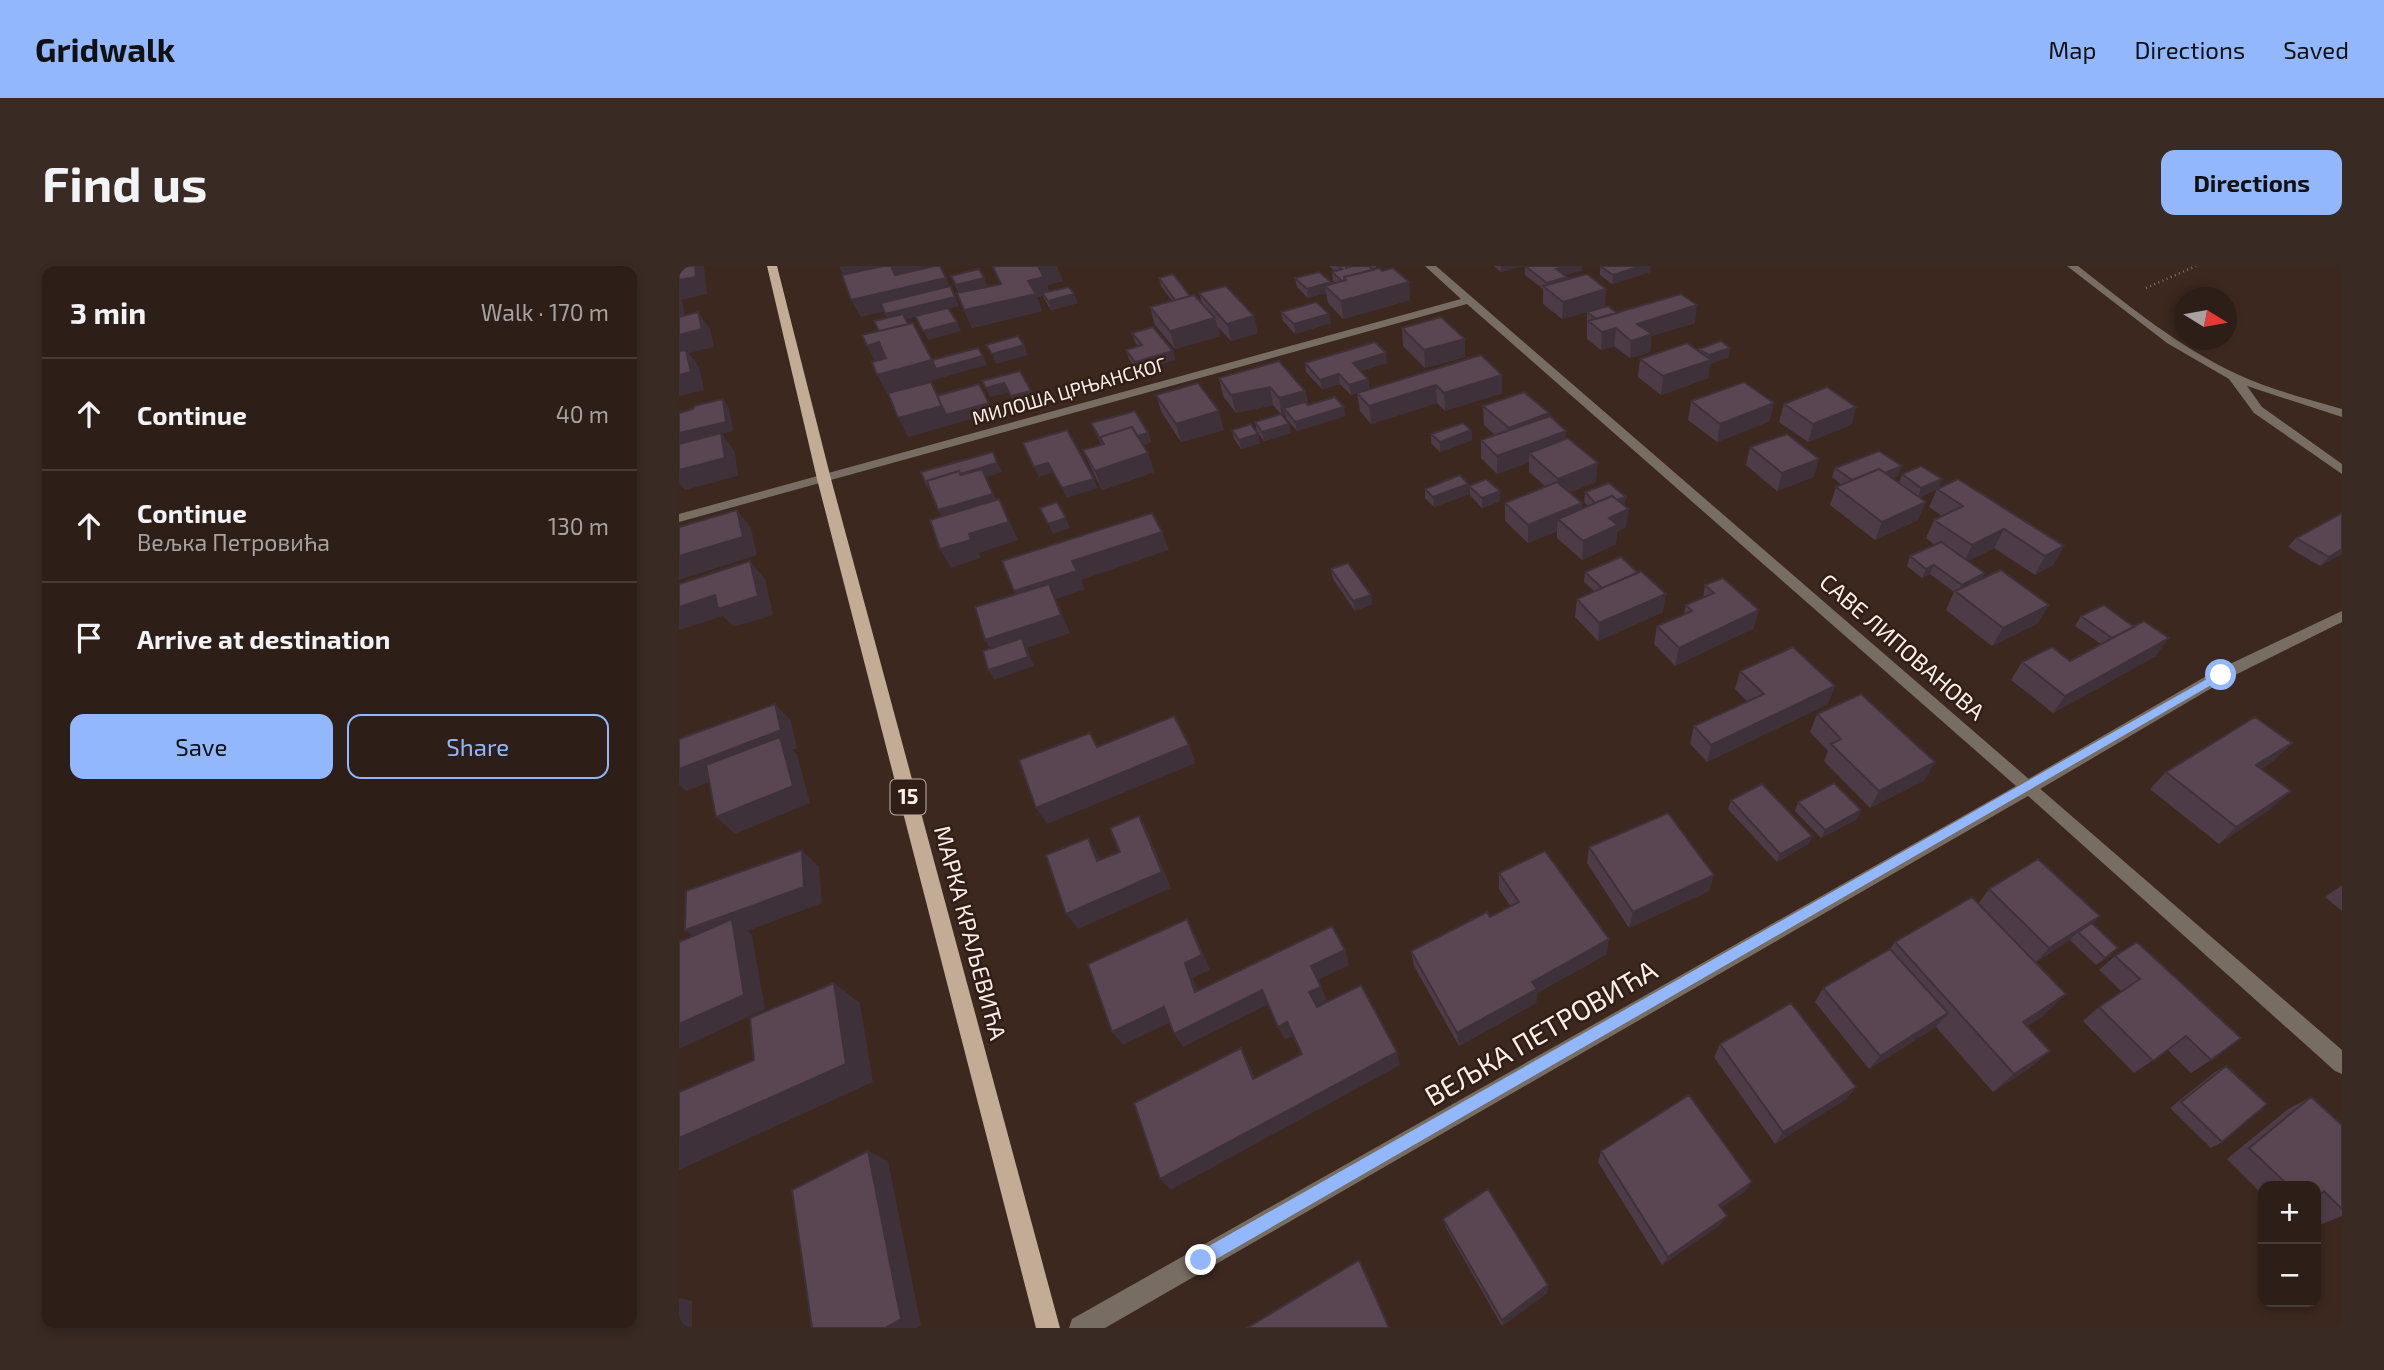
<!DOCTYPE html>
<html lang="en">
<head>
<meta charset="utf-8">
<style>
  body { margin:0; font-family:"Exo 2",sans-serif; background:#392b24; color:#f1f3f6 }
  .controls { position:absolute; right:21px; bottom:21px; display:grid; overflow:hidden; border-radius:14px; box-shadow:0 4px 10px #0003 }
  .controls button { width:63px; height:63px; display:grid; place-items:center; padding:0; border:0; border-bottom:2px solid #483c36; background:#2d1e17; color:#f1f3f6; font:35px sans-serif }
  .compass { position:absolute; left:1495px; top:21px; width:63px; height:63px; border-radius:50%; background:#2d1e17; box-shadow:0 4px 10px #0003; rotate:101deg }
  .stop { position:absolute; width:21px; height:21px; margin:-16px; border:5px solid #92b7fd; border-radius:50%; background:#fff }
  .stop.end { background:#92b7fd; border-color:#fff; box-shadow:0 2px 7px #0008 }
  .list { margin:0; padding:0; list-style:none }
  h2 { display:flex; justify-content:space-between; align-items:center; height:91px; margin:0; padding:0 28px; font-size:30px }
  h2 small { font-size:23px; font-weight:400; color:#a7a2a1 }
  .list li { display:grid; grid-template-columns:46px 1fr auto; gap:21px; align-items:center; box-sizing:border-box; height:112px; padding:0 28px; border-top:2px solid #483c36 }
  .list b { display:block; font-size:26px; white-space:nowrap }
  .list p { margin:0; font-size:23px; white-space:nowrap; color:#a7a2a1 }
  .list em { font-size:23px; font-style:normal; color:#a7a2a1 }
  .actions { display:flex; gap:14px; padding:21px 28px }
  .actions a { flex:1; padding:16px 0; border:2px solid #92b7fd; border-radius:14px; text-align:center; font-size:24px; color:#92b7fd }
  .actions .main { background:#92b7fd; color:#111 }
  .icon { flex:none; width:38px; height:38px; fill:none; stroke:currentColor; stroke-width:2; stroke-linecap:round; stroke-linejoin:round }
  .map { position:relative; flex:none; width:1663px; height:1062px; overflow:hidden; border-radius:14px }
  header { display:flex; align-items:center; gap:42px; box-sizing:border-box; height:98px; padding:0 35px; background:#92b7fd; color:#111 }
  header strong { font-size:33px }
  nav { display:flex; gap:38px; margin-inline-start:auto; font-size:24px }
  .intro { display:flex; align-items:center; justify-content:space-between; box-sizing:border-box; height:168px; padding:0 42px }
  h1 { margin:0; font-size:49px }
  .button { padding:18px 32px; border-radius:14px; background:#92b7fd; color:#111; font-size:24px; font-weight:700 }
  main { display:flex; gap:42px; padding:0 42px }
  aside { flex:1; background:#2d1e17; border-radius:14px; box-shadow:0 4px 10px #0003 }
  .map>svg:first-child { display:block }
  .lines { fill:none; stroke-linecap:round; stroke-linejoin:round }
  .path { stroke:#837169; stroke-width:2.5; stroke-dasharray:1 3.5; stroke-linecap:butt }
  .lane { fill:#786d62; fill-rule:evenodd }
  .street { fill:#786d62; fill-rule:evenodd }
  .primary { fill:#c3ac96; fill-rule:evenodd }
  .wall { fill:#4d3c47 }
  .shaded-wall { fill:#3f3139 }
  .building { fill:#5a4652; stroke:#3f3139; stroke-width:2 }
  .route { fill:#92b7fd }
  .labels { text-anchor:middle; stroke-width:5; stroke-linejoin:round; paint-order:stroke }
  .far-street-label { font-size:19px; fill:#fceee8; stroke:#311e16 }
  .shield { fill:#311e16; stroke:#bfb0a9; stroke-width:2 }
  .shield-label { font-size:21px; font-weight:bold; fill:#fceee8 }
  .street-label { font-size:23px; fill:#fceee8; stroke:#311e16 }
  .near-street-label { font-size:28px; fill:#fceee8; stroke:#311e16 }
</style>
</head>
<body>
<header>
<strong>Gridwalk</strong>
<nav><a>Map</a><a>Directions</a><a>Saved</a></nav>
</header>
<div class="intro"><h1>Find us</h1><a class="button">Directions</a></div>
<main>
<aside>
<h2>3 min<small>Walk · 170 m</small></h2>
<ul class="list">
<li><svg class="icon" aria-label="ahead" viewBox="0 0 24 24"><path d="M12 20V5M6 11l6-6 6 6"/></svg><div><b>Continue</b></div><em>40 m</em></li>
<li><svg class="icon" aria-label="ahead" viewBox="0 0 24 24"><path d="M12 20V5M6 11l6-6 6 6"/></svg><div><b>Continue</b><p>Вељка Петровића</p></div><em>130 m</em></li>
<li><svg class="icon" aria-label="arrive" viewBox="0 0 24 24"><path d="M6 21V4h12l-3 4 3 4H6"/></svg><div><b>Arrive at destination</b></div></li>
</ul>
<div class="actions"><a class="main">Save</a><a>Share</a></div>
</aside>
<div class="map">
<svg width="1663" height="1062" viewBox="0 0 1663 1062">
  <rect width="100%" height="100%" fill="#3c281f"/>
  <g class="lines">
    <!-- path -->
    <path class="path" d="M1467 22 1517 0"/>
    <!-- lane -->
    <path class="lane" d="M1388 0H1399C1450 40 1501 82 1560 109 1593 124 1628 133 1663 143V151L1568 120 1583 141 1663 198V208L1575 147 1550 113 1488 77Z
      M1663 345V356L1548 413 1356 526H1344L1341 521 1344 516 1536 405Z"/>
    <!-- street -->
    <path class="street" d="M746 0H757L1663 784V808L1656 805 1349 530 426 1062H390L393 1053 1337 520 788 38 0 256V248L782 33Z"/>
    <!-- primary -->
    <path class="primary" d="M88 0H98L152 213 381 1062H357L138 213Z"/>
  </g>
  <!-- wall -->
  <path class="wall" d="M650 0H697V1L693 3 694 4 703 5 730 16 731 34 664 53 649 37 647 27 629 32 618 21 616 12 653 18 657 17 654 15 653 6 656 5Z
    M815 0H844L822 6Z
    M846 0H903V4L886 9 888 11V14L926 41 938 47 1016 57 972 70 971 86 951 92 935 80 922 84 908 73V46L883 53 864 38V23L846 9Z
    M921 0 971 6 933 18 921 9Z
    M314 1 384 15 368 19 370 26 399 37 372 44 367 36 364 30 358 31 363 45 293 62 285 44 280 27 272 10 309 21 321 18Z
    M480 12 523 37 520 27 579 67 552 75 538 60 541 70 496 83 476 59 471 41 493 35 482 20Z
    M602 46 650 48 652 57 616 68 604 55Z
    M723 62 786 91 746 102 724 80Z
    M453 67 494 85 496 94 459 105 450 93 447 84 459 80 456 76Z
    M1020 83 1050 91 1031 98 1029 112 982 129 959 111 961 93 1020 85Z
    M802 89 823 127 766 145 758 137 692 158 681 145 678 127Z
    M626 97H708L681 105 689 113 690 123 672 129 661 118 643 123 627 106Z
    M540 112 626 125 629 139 666 150 618 165 607 152V150H604L610 158 612 167 585 175 578 166 576 156 602 148 594 139 557 147 544 130Z
    M477 129 545 164 502 176 483 147Z
    M1012 135 1091 155 1038 176 1009 154Z
    M1105 138 1177 141 1172 159 1129 176 1100 156Z
    M804 140 870 150 917 216 891 226 903 237 902 243 909 240 905 236 906 226 946 240 947 261 938 266 937 278 903 294 878 272V265L849 277 826 255V237L866 220 850 206V196L818 208 802 192V174L816 169 805 159Z
    M412 157 469 167 472 176 464 179 469 187 475 206 423 224 412 202 404 184 422 178Z
    M553 164 581 177 562 183 555 173Z
    M792 164 793 174 761 186 752 177V168Z
    M1071 181 1135 211 1098 225 1067 199Z
    M1223 200 1219 210 1213 212 1220 217 1223 208 1259 222 1385 280 1374 299 1356 309 1315 282 1289 295 1304 312 1359 357 1313 380 1267 344 1275 326 1251 308 1243 312 1228 300 1231 290 1256 279 1247 272 1255 254 1263 250 1250 241 1258 223 1240 231 1239 254 1196 274 1151 239 1157 221 1163 219 1153 211 1156 202Z
    M789 218 790 228 755 241 746 232V223Z
    M790 220 821 235 803 242 791 229Z
    M1663 247V288L1641 300 1609 281 1617 272Z
    M652 303 692 329 693 338 676 345 654 313Z
    M906 306 959 307 984 346 919 375 896 351 898 333 915 325 905 316Z
    M1026 319 1075 362 996 400 975 378 978 360 1005 348 1007 339 1024 332Z
    M1402 350 1477 390 1374 447 1332 414 1343 396 1391 395 1422 378 1396 360Z
    M1061 405 1149 438 1028 496 1011 478 1015 460 1069 436 1056 423Z
    M1138 448 1246 514 1191 542 1145 495 1149 485 1131 466Z
    M1613 477 1595 494 1582 503 1593 542 1540 578 1471 523 1487 506Z
    M1052 534 1133 570 1129 578 1098 596 1049 543Z
    M1119 536 1182 544 1178 553 1142 572 1116 545Z
    M910 581 1035 609 1030 625 950 662 908 597Z
    M820 607 928 688 858 727 857 737 780 780 735 700 732 685 811 651 832 641 820 623Z
    M1663 619V645L1646 631Z
    M1310 623 1421 650 1413 657 1431 690 1417 699 1391 674 1357 696 1366 748 1348 760 1371 785 1349 803 1314 826 1257 761 1190 803 1136 736 1144 722 1211 683 1216 676 1299 638Z
    M1458 676 1532 794 1512 807 1489 784 1455 807 1404 755 1420 741 1443 726 1420 704 1436 690Z
    M1041 778 1177 821 1167 833 1096 878 1035 791Z
    M1547 800 1543 876 1532 882 1491 842 1536 806Z
    M1632 831 1663 859V950L1643 958 1637 952V920H1584V929L1548 893 1609 843Z
    M922 885 1073 916 1065 926 1042 942 1041 959 983 999 919 896Z
    M764 953 869 1019 868 1027 823 1060 767 962Z"/>
  <!-- shaded-wall -->
  <path class="shaded-wall" d="M16 0H25L28 28 2 34 4 37 6 51 0 52V6Z
    M166 0H251L216 8 222 22 267 12 275 29 182 51 172 34 170 19 160 1Z
    M367 0H378L384 15 368 19 371 29 363 27 364 30 358 31 363 45 293 62 285 44 349 15 360 2Z
    M822 0H844L822 6Z
    M888 0H903V4L877 12V3Z
    M962 0H972L971 6 933 18 934 9Z
    M888 11V20L868 23V17Z
    M305 12 309 21 281 28 277 19Z
    M652 16 654 25 646 20 647 27 629 32 628 23Z
    M730 16 731 34 664 53 662 35Z
    M927 23 926 41 883 53 884 36Z
    M395 28 399 37 372 44 369 35Z
    M276 31 280 40 211 57 206 48Z
    M1018 39 1016 57 972 70 971 86 951 92 952 75 958 58Z
    M19 46 31 63 35 81 10 87 20 101 25 124 0 130V69Z
    M650 48 652 57 616 68 615 58Z
    M575 50 579 67 552 75 548 58Z
    M536 52 541 70 496 83 491 65Z
    M278 56 282 65 249 74 244 65Z
    M937 63 935 80 922 84 923 66Z
    M786 73V91L746 102 745 84Z
    M200 76 210 94 198 98 188 80Z
    M345 79 349 89 317 98 313 88Z
    M1051 82 1050 91 1031 98 1029 112 982 129 984 110 1029 95 1030 89Z
    M494 85 496 94 459 105 456 96Z
    M707 87 708 97 675 106 674 97Z
    M304 90 308 99 208 127 198 109 253 94Z
    M660 108 661 118 643 123 641 114Z
    M823 109V127L766 145 765 127Z
    M689 113 690 123 672 129 670 119Z
    M252 116 261 134 310 137 314 147 229 171 219 152Z
    M325 117 329 127 311 131 307 122Z
    M757 119 758 137 692 158 690 140Z
    M591 121 594 139 557 147 552 129Z
    M352 125 356 134 336 140 332 130Z
    M626 125 629 143 605 142 607 150 603 151 600 132Z
    M44 133 50 142 54 165 43 168 56 186 59 210 6 224 0 217V167Z
    M1095 137 1091 155 1038 176 1041 158Z
    M665 141 666 150 618 165 616 156Z
    M1177 141 1172 159 1129 176 1134 158Z
    M540 145 545 164 502 176 497 158Z
    M870 147V166L830 181V162Z
    M610 158 612 167 585 175 583 166Z
    M792 164 793 174 761 186V176Z
    M887 165 886 183 850 187V196L818 208V190Z
    M469 167 472 176 429 189 426 179Z
    M579 168 581 177 562 183 560 174Z
    M314 186 323 206 307 211 323 246 270 263 259 244 284 222 253 231 248 221 277 209Z
    M469 187 475 206 423 224 416 205Z
    M1140 193 1135 211 1098 225 1103 207Z
    M369 197 374 206 360 211 355 201Z
    M919 197 917 216 878 231 879 213Z
    M1223 200 1219 210 1175 228 1179 218Z
    M415 213 419 222 387 232 383 222Z
    M1263 213 1259 223 1239 232 1242 222Z
    M789 218 790 228 755 241 754 231Z
    M821 225V235L803 242V232Z
    M947 231 945 240 921 241Z
    M320 233 339 274 300 287 302 292 272 302 261 283 290 268Z
    M1247 236 1239 254 1196 274 1203 256Z
    M903 237 901 255 879 253 878 265 849 277V259Z
    M950 243 947 261 938 266 937 278 903 294 904 275 930 252Z
    M58 244 72 262 78 289 0 314V290Z
    M387 252 391 262 374 268 369 258Z
    M1325 263 1315 282 1284 298 1293 279Z
    M483 266 490 284 402 314 406 323 377 333 391 367 348 382 355 400 315 414 309 404 317 392 306 374 345 344 335 325 393 295Z
    M1385 280 1374 299 1356 309 1366 290Z
    M1663 283V288L1641 300 1650 291Z
    M71 295 86 313 94 349 55 361 44 350 0 364V341Z
    M1255 299 1251 308 1243 312 1247 303Z
    M1306 307 1301 316 1278 328 1283 319Z
    M987 328 984 346 919 375 920 357Z
    M692 329 693 338 676 345 674 335Z
    M1370 339 1359 357 1313 380 1324 362Z
    M1080 344 1075 362 996 400 1000 382Z
    M1490 372 1477 390 1374 447 1386 430Z
    M1156 420 1149 438 1028 496 1032 479Z
    M96 438 112 455 118 482 113 484 118 488 131 537 56 568 37 551 106 487 7 525 0 519V503Z
    M1613 477 1595 494 1560 516 1577 499Z
    M510 479 517 497 368 558 357 542Z
    M1256 496 1246 514 1191 542 1200 525Z
    M1612 525 1593 542 1540 578 1557 561Z
    M1182 544 1178 553 1142 572 1146 564Z
    M460 550 469 567 492 622 399 663 387 648 483 606Z
    M1133 570 1129 578 1098 596 1101 588Z
    M409 572 419 588 428 611 418 595Z
    M123 584 140 601 143 637 68 665 73 669 86 743 0 783V758L28 680 6 664Z
    M1035 609 1030 625 950 662 954 646Z
    M1421 650 1406 665 1399 666 1391 674 1356 697 1370 682Z
    M508 653 516 668 531 704 514 712 525 740 516 726 506 697Z
    M930 673 928 688 858 727 857 737 780 780 778 767 853 716Z
    M1439 682 1431 690 1417 699 1426 692Z
    M666 684 670 699 637 715 632 700Z
    M155 717 181 737 194 816 0 904V872Z
    M642 721 648 735 636 740 630 726Z
    M583 724 590 738 504 781 495 768Z
    M1387 728 1366 748 1324 775 1344 756Z
    M485 741 494 755 444 779 433 766Z
    M1269 747 1257 761 1190 803 1201 790Z
    M608 756 614 770 606 774 599 761Z
    M562 782 569 796 582 825 574 813Z
    M1371 785 1349 803 1314 826 1335 808Z
    M718 786 721 799 492 924 481 913Z
    M1177 821 1167 833 1096 878 1104 866Z
    M189 885 209 895 242 1059 238 1062H206Z
    M1073 916 1065 926 1033 948 1040 939Z
    M1048 950 1041 959 983 999 989 991Z
    M680 994 685 1002 711 1062H710Z
    M869 1019 868 1027 823 1060V1054Z
    M0 1032 13 1035V1062H0Z"/>
  <!-- building -->
  <path class="building" d="M0 0H16L17 11 0 14Z
    M204 0H212L216 9 256 0H261L267 12 172 34 163 9Z
    M319 0H367L360 2 365 11 349 15 357 28 285 44 278 27 322 18 314 1Z
    M659 0H673L666 2 674 0H690L694 4 665 11V15H663L653 6 663 3Z
    M846 0H888L877 3 888 11 868 17Z
    M921 0H962L934 9Z
    M700 2 703 5 714 2 730 16 662 35 646 20 667 14 665 11Z
    M300 3 305 12 277 19 272 10Z
    M640 6 652 16 628 23 616 12Z
    M494 8 511 30 496 34 480 12Z
    M908 8 927 23 884 36 864 20Z
    M271 20 276 31 206 48 202 37Z
    M547 20 575 50 548 58 520 27Z
    M390 21 395 28 369 35 363 27Z
    M1002 28 1018 39 958 58 973 68 952 75 937 62 923 66 909 55Z
    M515 29 536 52 491 65 471 41Z
    M637 36 650 48 615 58 602 46Z
    M929 40 938 47 917 53 908 46Z
    M269 42 278 56 244 65 236 50Z
    M19 46 23 63 0 69V51Z
    M224 48 229 58 200 65 195 55Z
    M762 51 786 73 745 84 723 62Z
    M234 57 253 94 198 109 193 96 207 92 200 76 188 80 183 69Z
    M474 61 494 85 456 96 447 84 463 79 453 67Z
    M339 70 345 79 313 88 307 79Z
    M1042 75 1051 82 1030 89 1020 83Z
    M696 76 707 87 674 97 689 113 670 119 660 108 641 114 626 97Z
    M1008 77 1032 94 984 110 961 93Z
    M299 82 304 90 257 103 253 94Z
    M7 84 12 106 0 109V85Z
    M802 89 823 109 765 127 757 119 690 140 678 127Z
    M600 95 626 125 600 132 591 121 552 129 540 112Z
    M341 105 352 125 332 130 325 117 307 122 303 115Z
    M252 116 263 140 219 152 209 127Z
    M1065 116 1095 137 1041 158 1012 135Z
    M519 117 540 145 497 158 477 129Z
    M300 118 310 137 267 149 258 130Z
    M1148 121 1177 141 1134 158 1105 138Z
    M845 126 870 147 830 162 804 140Z
    M656 131 665 141 616 156 605 142 626 136 629 139Z
    M44 133 47 156 0 167V147L14 143 15 140Z
    M456 145 469 167 458 170 453 161 421 171 424 178 412 157Z
    M602 148 610 158 583 166 576 156Z
    M871 150 887 165 818 190 802 174Z
    M784 157 792 164 761 176 752 168Z
    M572 158 579 168 560 174 553 164Z
    M453 161 469 187 416 205 404 184 425 178 421 171Z
    M388 164 415 213 383 222 369 197 355 201 344 177Z
    M42 167 46 192 0 204V178Z
    M1108 168 1140 193 1103 207 1071 181Z
    M889 172 919 197 879 213 850 187Z
    M1200 185 1223 200 1206 207 1200 203 1173 214 1156 202Z
    M314 186 318 197 281 208 280 205 248 215 250 220 248 221 242 206Z
    M1242 200 1263 213 1242 222 1223 208Z
    M303 203 314 228 259 244 248 215 280 205 282 209Z
    M1200 203 1247 236 1203 256 1157 221Z
    M781 209 789 218 754 231 746 223Z
    M807 213 821 225 803 232 790 220Z
    M1279 213 1385 280 1366 290 1325 263 1293 279 1255 254 1284 240 1258 223Z
    M878 216 903 237 849 259 826 237Z
    M930 217 947 231 938 234 933 230 916 237 906 226Z
    M933 230 950 243 930 252 939 259 904 275 879 253Z
    M320 233 330 256 290 268 292 274 261 283 251 254Z
    M378 236 387 252 369 258 361 242Z
    M58 244 64 271 0 290V261Z
    M473 247 483 266 393 295 398 305 335 325 323 295Z
    M1663 247V283L1650 291 1617 272Z
    M1262 276 1306 307 1283 319 1255 299 1247 303 1231 290Z
    M942 291 959 307 923 322 906 306Z
    M71 295 79 330 39 343 36 329 0 341V318Z
    M669 297 692 329 674 335 652 303Z
    M1322 304 1370 339 1324 362 1276 325Z
    M962 305 987 328 920 357 898 333Z
    M1044 312 1080 344 1000 382 978 360 1013 345 1007 339 1035 327 1026 319Z
    M370 318 382 349 306 374 296 341Z
    M1425 339 1455 361 1433 372 1402 350Z
    M1465 355 1490 372 1386 430 1343 396 1373 381 1391 395Z
    M343 372 349 391 309 404 304 385Z
    M1114 381 1156 420 1032 479 1015 460 1085 428 1061 405Z
    M1182 428 1256 496 1200 525 1152 478 1162 473 1138 448Z
    M96 438 102 464 0 503V473Z
    M495 450 510 479 357 542 340 494 411 467 418 481Z
    M1576 451 1613 477 1577 499 1612 525 1557 561 1487 506Z
    M101 471 114 520 37 551 27 499Z
    M1155 517 1182 544 1146 564 1119 536Z
    M1083 518 1133 570 1101 588 1052 534Z
    M989 547 1035 609 954 646 910 581Z
    M460 550 483 606 387 648 367 589 409 572 418 595 441 586 431 562Z
    M123 584 125 621 6 664 7 625Z
    M866 585 930 673 853 716 858 723 778 767 732 685 808 646 811 651 840 636 820 607Z
    M1359 593 1421 650 1370 682 1310 623Z
    M1293 631 1387 728 1344 756 1371 785 1335 808 1216 676Z
    M53 653 65 729 0 758V676Z
    M508 653 523 689 506 697 516 726 653 660 666 684 632 700 642 721 630 726 638 741 682 719 718 786 481 913 455 837 562 782 574 813 623 788 608 756 599 761 583 724 495 768 485 741 433 766 409 698Z
    M1413 657 1439 682 1426 692 1399 666Z
    M1458 676 1562 772 1532 794 1507 770 1474 795 1420 741 1461 713 1436 690Z
    M1211 683 1269 747 1201 790 1144 722Z
    M155 717 167 798 0 872V826L75 794 71 752Z
    M1112 737 1177 821 1104 866 1041 778Z
    M1547 800 1588 838 1543 876 1502 836Z
    M1010 829 1073 916 1040 939 1048 950 989 991 922 885Z
    M1632 831 1663 859V943L1645 925 1637 932V920H1610L1570 882Z
    M189 885 222 1053 206 1062H133L113 924Z
    M809 923 869 1019 823 1054 764 953Z
    M680 994 710 1062H568Z"/>
  <!-- route -->
  <path class="route" d="M1542 405 1547 409 1546 411 527 999 522 1002 516 999 514 994 516 988Z"/>
  <g class="labels">
    <!-- far-street labels -->
    <g class="far-street-label">
      <text transform="translate(390 125) rotate(-16)" y="7">МИЛОША ЦРЊАНСКОГ</text>
    </g>
    <!-- shield labels -->
    <rect class="shield" x="211.5" y="513.5" width="35" height="35" rx="5"/>
    <g class="shield-label">
      <text x="229" y="538">15</text>
    </g>
    <!-- street labels -->
    <g class="street-label">
      <text transform="translate(1223 381) rotate(41)" y="8">САВЕ ЛИПОВАНОВА</text>
      <text transform="translate(291 667) rotate(75)" y="8">МАРКА КРАЉЕВИЋА</text>
    </g>
    <!-- near-street labels -->
    <g class="near-street-label">
      <text transform="translate(862 767) rotate(-30)" y="10">ВЕЉКА ПЕТРОВИЋА</text>
    </g>
  </g>
</svg>
<div class="controls">
<button>+</button>
<button>−</button>
</div>
<svg class="compass" viewBox="-18 -18 36 36"><path d="M0-13l5 13h-10z" fill="#e53935"/><path d="M0 13l5-13h-10z" fill="#a7a2a1"/></svg>
<div class="stop" style="left:1542px;top:409px"></div>
<div class="stop end" style="left:522px;top:994px"></div>
</div>
</main>
</body>
</html>
